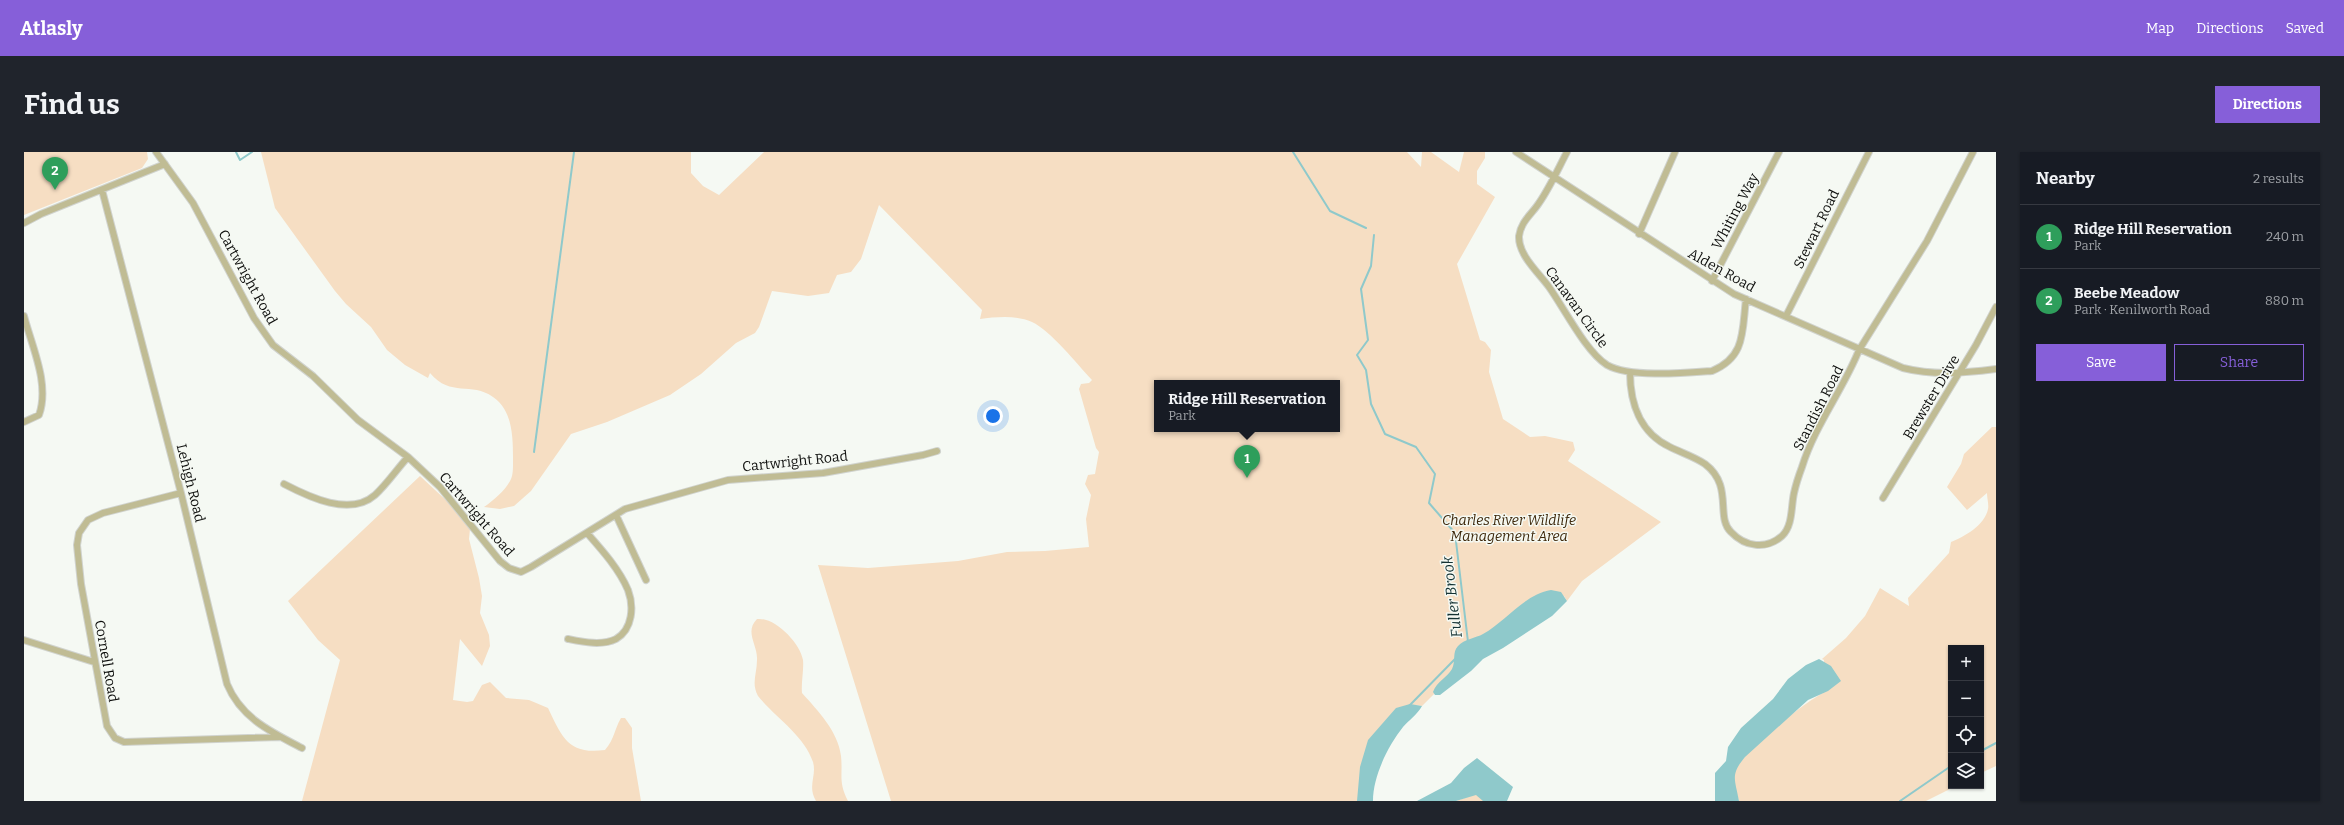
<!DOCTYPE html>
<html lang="en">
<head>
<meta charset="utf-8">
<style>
  body { margin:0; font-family:Bitter,serif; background:#20242c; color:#f1f3f6 }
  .controls { position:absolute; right:12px; bottom:12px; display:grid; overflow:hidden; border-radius:0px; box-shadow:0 1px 3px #0004 }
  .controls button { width:36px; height:36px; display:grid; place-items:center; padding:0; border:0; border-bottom:1px solid #363941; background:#171b24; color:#f1f3f6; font:20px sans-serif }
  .you { position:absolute; left:969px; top:264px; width:14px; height:14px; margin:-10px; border:3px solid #fff; border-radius:50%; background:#1a73e8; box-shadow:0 0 0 6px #1a73e833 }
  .badge { display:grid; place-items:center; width:26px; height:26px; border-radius:50%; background:#865fd9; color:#fff; font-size:13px; font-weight:700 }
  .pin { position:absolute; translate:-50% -33px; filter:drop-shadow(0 1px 2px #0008) }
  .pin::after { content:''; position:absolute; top:21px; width:14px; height:12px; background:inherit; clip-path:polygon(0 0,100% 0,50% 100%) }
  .popup { position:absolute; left:1130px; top:228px; width:186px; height:52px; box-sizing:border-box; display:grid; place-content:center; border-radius:0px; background:#171b24; filter:drop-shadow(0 1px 3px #0005); font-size:13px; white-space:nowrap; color:#9ea1a6 }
  .popup b { font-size:15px; color:#f1f3f6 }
  .popup::after { content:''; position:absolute; left:50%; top:100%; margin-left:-8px; border:8px solid transparent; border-top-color:#171b24 }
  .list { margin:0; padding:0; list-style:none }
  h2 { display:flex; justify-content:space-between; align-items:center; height:52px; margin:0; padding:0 16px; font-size:17px }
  h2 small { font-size:13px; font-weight:400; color:#9ea1a6 }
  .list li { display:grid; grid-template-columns:26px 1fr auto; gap:12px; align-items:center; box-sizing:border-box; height:64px; padding:0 16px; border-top:1px solid #363941 }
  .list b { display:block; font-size:15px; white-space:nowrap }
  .list p { margin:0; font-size:13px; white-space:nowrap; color:#9ea1a6 }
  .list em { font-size:13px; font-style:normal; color:#9ea1a6 }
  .actions { display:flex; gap:8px; padding:12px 16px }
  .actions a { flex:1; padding:9px 0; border:1px solid #865fd9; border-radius:0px; text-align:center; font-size:14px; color:#865fd9 }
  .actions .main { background:#865fd9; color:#fff }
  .icon { flex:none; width:22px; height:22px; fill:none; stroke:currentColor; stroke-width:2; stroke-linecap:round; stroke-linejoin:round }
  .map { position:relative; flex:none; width:1972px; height:649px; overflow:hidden; border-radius:0px }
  header { display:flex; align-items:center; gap:24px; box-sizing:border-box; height:56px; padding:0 20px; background:#865fd9; color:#fff }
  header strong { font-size:19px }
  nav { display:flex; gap:22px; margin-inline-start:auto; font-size:14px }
  .intro { display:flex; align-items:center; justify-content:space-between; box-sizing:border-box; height:96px; padding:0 24px }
  h1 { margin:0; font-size:28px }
  .button { padding:10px 18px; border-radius:0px; background:#865fd9; color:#fff; font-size:14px; font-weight:700 }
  main { display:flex; gap:24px; padding:0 24px }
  aside { flex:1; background:#171b24; border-radius:0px; box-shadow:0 1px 3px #0004 }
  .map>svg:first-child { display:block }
  .green { fill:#f6dec3; fill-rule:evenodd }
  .water { fill:#8fc9cb }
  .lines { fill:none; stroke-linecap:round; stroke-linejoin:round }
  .stream { stroke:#8fc9cb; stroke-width:2 }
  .minor-casing { stroke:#d0d3ce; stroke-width:8 }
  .minor { stroke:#c0bc94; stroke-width:6 }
  .labels { text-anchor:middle; stroke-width:3; stroke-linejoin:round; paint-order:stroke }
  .street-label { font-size:14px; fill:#0c0d0b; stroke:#f5f9f3 }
  .park-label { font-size:14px; font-style:italic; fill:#3f290c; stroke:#f5f9f3 }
  .water-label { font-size:15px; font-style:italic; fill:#143233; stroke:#f5f9f3 }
</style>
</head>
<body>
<header>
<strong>Atlasly</strong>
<nav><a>Map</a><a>Directions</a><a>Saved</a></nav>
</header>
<div class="intro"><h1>Find us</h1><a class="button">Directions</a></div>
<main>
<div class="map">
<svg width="1972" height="649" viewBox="0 0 1972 649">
  <rect width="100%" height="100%" fill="#f5f9f3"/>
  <!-- green -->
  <path class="green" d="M0 0H123L124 7 118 16 0 63Z
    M237 0H667V21L679 34 695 43 740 0H1383L1397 15 1398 0H1407L1435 20 1440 0H1461V6L1453 19V32L1471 45 1433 112 1456 188 1461 190 1467 198 1465 220 1479 267 1506 285 1521 284 1549 290 1551 298 1544 309 1637 370 1558 429 1543 449 1540 444 1410 542 1398 554 1388 553 1352 603 1346 649H867L794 413 844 416 934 409 983 400 1021 399 1065 395 1062 367 1067 343 1061 332 1064 323 1071 322 1075 300 1072 296 1055 237 1057 232 1065 231 1068 228C1053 212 1026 178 1008 170 993 163 972 165 956 167L958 158 855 53 837 107 827 120 813 123 805 141 784 144 748 139 735 175 731 181 712 191 677 222 646 243 583 270 547 282 507 339 490 354 476 357 460 355C470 348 482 338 487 327 489 323 489 316 489 312 489 289 490 259 469 245 447 229 427 246 406 221L404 226 381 213 363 198 347 175 322 152 311 139 251 56ZM1133 231H1313V277H1133Z
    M1968 275H1972V614L1957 621V496H1927V634H1932L1902 649H1715C1713 642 1709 632 1709 625 1710 605 1781 550 1799 541L1800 508 1798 507 1822 486 1841 464 1856 436 1885 454 1884 446 1925 401 1927 390C1940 385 1961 373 1964 357 1965 353 1963 346 1963 341L1943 358 1923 335 1937 312 1940 302Z
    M396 324 425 351 446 377 445 387 455 426 458 444 456 461 465 483 466 494 458 514 436 487 429 548 443 550 449 549 458 533 466 530 482 546 505 548 524 556C538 585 544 603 581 598 591 586 590 578 597 566H601L608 576V596L617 649H278L316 508 294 488 264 449Z
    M733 467C751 465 776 491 779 508 780 518 777 531 778 541 794 559 814 579 817 604 819 623 814 630 824 649H792C783 634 793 624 789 610 780 583 752 566 734 544 727 531 733 522 733 508 734 493 720 480 733 467Z
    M1454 641 1462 649H1432Z"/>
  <!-- water -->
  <path class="water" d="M1527 438 1537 440 1543 449 1528 464 1479 496 1459 507 1447 519 1416 543H1411L1409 540C1413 529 1423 526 1428 517 1432 509 1428 500 1434 494 1440 487 1452 486 1459 482 1482 469 1501 442 1527 438Z
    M1795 507 1807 514 1817 529 1804 539 1784 548 1721 605C1706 623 1711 627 1715 649H1691V621L1702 609 1704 595 1717 576 1749 547 1764 527 1782 513Z
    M1386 552 1398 554C1393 563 1385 568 1379 575 1364 594 1349 624 1349 649H1333L1336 615 1344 588 1372 556Z
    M1453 606 1489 635 1483 649H1459L1452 643 1432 649H1393L1427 631 1440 616Z"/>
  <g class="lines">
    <!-- stream -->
    <path class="stream" d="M212 0 216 8 228 0
      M1269 0 1306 59 1342 76
      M1350 83 1347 114 1337 137 1344 188 1333 203 1342 218 1347 252 1361 282 1392 295 1411 322 1405 351 1431 381 1444 490
      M510 300 550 0
      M1385 554 1431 507
      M1957 599 1972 591
      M1876 649 1927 614"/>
    <defs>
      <path id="minor" d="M132 0 169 51 230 166 249 193 289 224 334 268 384 305 416 335 476 409 485 416 497 420 507 415 601 357 704 328 799 321 899 303 913 299
        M1492 0 1710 142 1879 216C1911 224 1940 221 1972 217
        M1543 0C1534 17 1526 35 1515 51 1508 62 1497 69 1495 84 1494 103 1515 121 1525 135 1540 156 1562 200 1583 213 1606 226 1661 221 1688 219 1722 205 1718 179 1722 147
        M78 38 157 341 203 532C217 566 247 580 278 596
        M0 71 17 62 141 12
        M1615 82 1651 0
        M1688 129 1755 0
        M0 164C8 195 26 232 15 263L0 270
        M1762 164 1845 0
        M1606 220C1606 251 1616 281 1646 295 1658 301 1671 305 1681 312 1710 334 1691 365 1707 380 1721 395 1742 398 1758 384 1769 374 1767 354 1770 341 1772 332 1775 323 1778 315 1791 273 1819 238 1835 198L1903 89 1949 0
        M260 332C285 345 326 365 351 343 363 332 373 317 384 305
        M157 341 79 361 64 368 55 381 53 393 57 432 83 574 91 586 100 590 256 585
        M1859 346 1952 193 1972 155
        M592 363 622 428
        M544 487C559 490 578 494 592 487 609 477 610 454 604 438 595 417 578 398 563 381
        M0 488 70 510"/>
    </defs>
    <!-- minor casing -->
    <use href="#minor" class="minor-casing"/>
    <!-- minor -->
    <use href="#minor" class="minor"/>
  </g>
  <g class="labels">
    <!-- street labels -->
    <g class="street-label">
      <text transform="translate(1711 59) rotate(-62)" y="5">Whiting Way</text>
      <text transform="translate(1792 77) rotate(-64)" y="5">Stewart Road</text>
      <text transform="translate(1698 118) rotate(29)" y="5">Alden Road</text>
      <text transform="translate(224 125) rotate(61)" y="5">Cartwright Road</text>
      <text transform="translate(1553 155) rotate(54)" y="5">Canavan Circle</text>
      <text transform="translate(1907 245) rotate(-59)" y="5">Brewster Drive</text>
      <text transform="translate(1794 256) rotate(-63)" y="5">Standish Road</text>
      <text transform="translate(771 309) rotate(-6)" y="5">Cartwright Road</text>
      <text transform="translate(167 331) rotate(76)" y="5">Lehigh Road</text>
      <text transform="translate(453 362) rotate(49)" y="5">Cartwright Road</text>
      <text transform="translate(83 509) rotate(80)" y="5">Cornell Road</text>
    </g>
    <!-- park labels -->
    <g class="park-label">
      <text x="1485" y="373">Charles River Wildlife<tspan x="1485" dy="16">Management Area</tspan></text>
    </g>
    <!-- water labels -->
    <g class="water-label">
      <text transform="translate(1428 445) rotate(-97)" y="5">Fuller Brook</text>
    </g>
  </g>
</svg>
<div class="controls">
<button>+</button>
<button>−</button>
<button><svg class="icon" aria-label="locate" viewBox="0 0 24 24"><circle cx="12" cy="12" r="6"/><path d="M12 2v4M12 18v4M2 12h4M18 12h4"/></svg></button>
<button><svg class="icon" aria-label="layers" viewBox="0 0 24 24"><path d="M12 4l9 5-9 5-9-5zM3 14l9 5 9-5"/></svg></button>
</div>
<div class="you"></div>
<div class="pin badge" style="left:1223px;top:326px;background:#2e9e5b">1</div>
<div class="popup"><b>Ridge Hill Reservation</b>Park</div>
<div class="pin badge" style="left:31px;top:38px;background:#2e9e5b">2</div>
</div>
<aside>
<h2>Nearby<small>2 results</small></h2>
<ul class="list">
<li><span class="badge" style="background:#2e9e5b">1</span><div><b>Ridge Hill Reservation</b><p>Park</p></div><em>240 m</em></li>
<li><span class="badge" style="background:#2e9e5b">2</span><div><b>Beebe Meadow</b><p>Park · Kenilworth Road</p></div><em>880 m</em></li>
</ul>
<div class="actions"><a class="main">Save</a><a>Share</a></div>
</aside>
</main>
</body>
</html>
